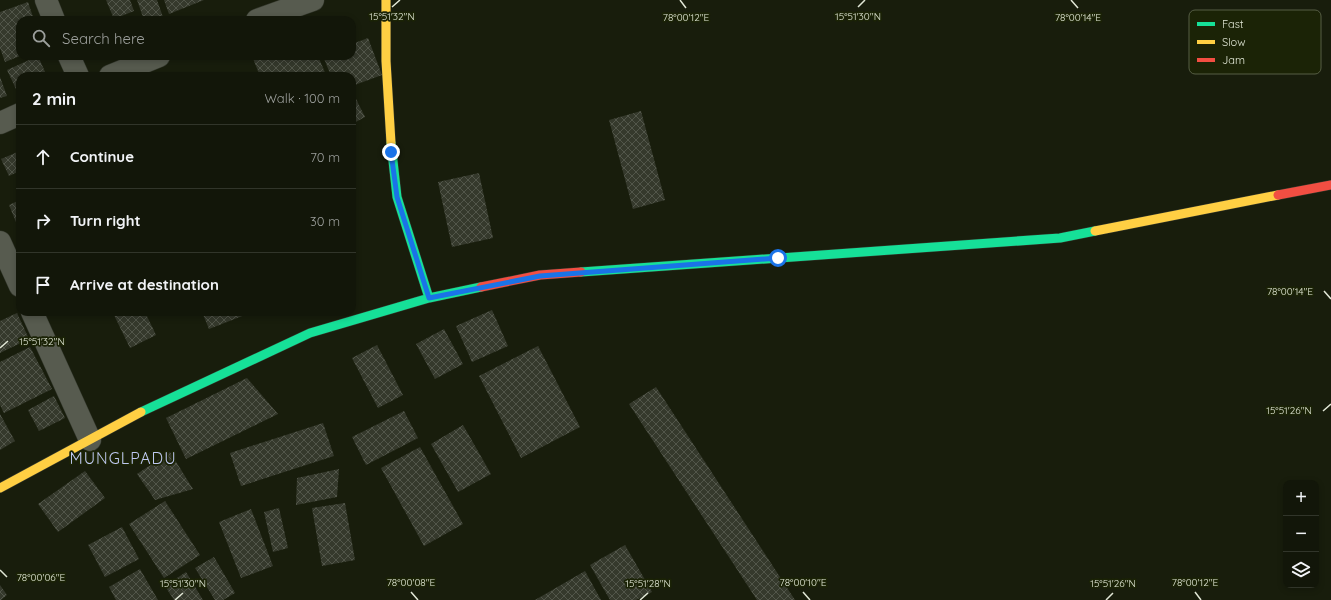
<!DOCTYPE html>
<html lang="en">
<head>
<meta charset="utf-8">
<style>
  body { margin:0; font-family:Quicksand,sans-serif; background:#1b1f12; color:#f1f3f6 }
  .controls { position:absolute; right:12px; bottom:12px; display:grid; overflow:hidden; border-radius:8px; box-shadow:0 2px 6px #0003 }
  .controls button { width:36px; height:36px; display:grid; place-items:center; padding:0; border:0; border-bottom:1px solid #31352a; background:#121609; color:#f1f3f6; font:20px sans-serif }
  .stop { position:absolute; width:12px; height:12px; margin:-9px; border:3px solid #1a73e8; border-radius:50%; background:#fff }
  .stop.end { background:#1a73e8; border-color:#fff; box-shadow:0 1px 4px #0008 }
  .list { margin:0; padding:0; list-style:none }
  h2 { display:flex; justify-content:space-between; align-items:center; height:52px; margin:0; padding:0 16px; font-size:17px }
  h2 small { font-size:13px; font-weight:400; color:#9c9f9c }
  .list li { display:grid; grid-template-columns:26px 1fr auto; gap:12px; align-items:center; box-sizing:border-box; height:64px; padding:0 16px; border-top:1px solid #31352a }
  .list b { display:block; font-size:15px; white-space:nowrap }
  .list em { font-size:13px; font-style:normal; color:#9c9f9c }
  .icon { flex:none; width:22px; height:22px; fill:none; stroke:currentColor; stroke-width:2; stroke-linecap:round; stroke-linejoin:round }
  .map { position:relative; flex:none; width:1331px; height:600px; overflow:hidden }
  .search { position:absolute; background:#121609; box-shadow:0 2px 6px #0003; left:16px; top:16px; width:340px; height:44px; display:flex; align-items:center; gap:10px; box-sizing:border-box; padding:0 14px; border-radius:12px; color:#9c9f9c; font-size:15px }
  .panel { position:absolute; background:#121609; box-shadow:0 2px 6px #0003; left:16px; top:72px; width:340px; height:244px; border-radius:12px }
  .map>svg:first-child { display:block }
  .building { fill:url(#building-cross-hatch) }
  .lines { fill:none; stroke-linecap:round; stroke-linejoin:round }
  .street-casing { stroke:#34382d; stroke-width:23 }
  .fast-casing { stroke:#34382d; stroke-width:10 }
  .slow-casing { stroke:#34382d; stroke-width:10 }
  .jam-casing { stroke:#34382d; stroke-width:10 }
  .street { stroke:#575b4f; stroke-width:22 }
  .fast { stroke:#16e098; stroke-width:9 }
  .slow { stroke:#ffcf43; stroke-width:9 }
  .jam { stroke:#f24e42; stroke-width:9 }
  .route { stroke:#1a73e8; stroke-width:5 }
  .ticks { fill:none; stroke:#e1e7d6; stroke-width:1.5 }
  .labels { text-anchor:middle; stroke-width:3.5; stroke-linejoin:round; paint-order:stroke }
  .quarter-label { font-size:16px; letter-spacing:1px; fill:#bfc8f2; stroke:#1b2306 }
  .key { fill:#1b2306; stroke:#565e44; stroke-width:1 }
  .key-label { font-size:11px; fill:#e1e7d6 }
  .ticks-label { font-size:10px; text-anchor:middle; fill:#e1e7d6; stroke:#1b2306; stroke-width:3.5; stroke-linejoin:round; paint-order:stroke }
</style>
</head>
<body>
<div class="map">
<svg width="1331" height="600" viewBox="0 0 1331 600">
  <defs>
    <pattern id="building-cross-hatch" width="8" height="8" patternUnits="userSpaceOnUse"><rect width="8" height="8" fill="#35392c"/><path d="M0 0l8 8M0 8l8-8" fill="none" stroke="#52564a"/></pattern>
  </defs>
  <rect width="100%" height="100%" fill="#181d0c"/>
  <!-- building -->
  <path class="building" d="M106 0H130L134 11 114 19Z
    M137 0H157L164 20H144Z
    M164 0H204L169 14Z
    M28 2 34 20H20V56L5 62 0 48V12Z
    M368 38 382 75 352 86V76H331L323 56H352V44Z
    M38 56 46 74 43 76H20V87L16 89 7 70Z
    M252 56H293L294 59 300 56H318L326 75 323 76H260Z
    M0 77 7 96 0 98Z
    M352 91 365 117 352 124Z
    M641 111 665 200 633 209 609 120Z
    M20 151V171L9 176 1 159Z
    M479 173 493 238 452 247 438 182Z
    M20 200V232L9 205Z
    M492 310 508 346 472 362 456 326Z
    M114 312H145L156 335 130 348 113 313Z
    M202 312H244L245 315 209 329Z
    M17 313 29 339 0 353V321Z
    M444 329 463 364 435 379 416 344Z
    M377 345 403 395 378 408 352 358Z
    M538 346 580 427 521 458 479 376Z
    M30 347 52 389 4 413 0 405V362Z
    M247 378 278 414 186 459 166 418Z
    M656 387 795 600H757L629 404Z
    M54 396 65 418 39 431 28 410Z
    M404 411 418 438 366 465 352 437Z
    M0 414 15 441 0 450Z
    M323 423 334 456 241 486 230 453Z
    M463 425 491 474 458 492 431 444Z
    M420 447 463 524 424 546 381 468Z
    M170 452 193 489 155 500 137 474Z
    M339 469 337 497 296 505 297 478Z
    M85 471 105 498 58 532 38 504Z
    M165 501 200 555 164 578 129 524Z
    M345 503 355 560 322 566 312 508Z
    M279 508 288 548 273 552 264 512Z
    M251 509 273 566 241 578 219 522Z
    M122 527 139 559 105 577 88 545Z
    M625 545 652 592 636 600H610L590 565Z
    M214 557 235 593 223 600H215L195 568Z
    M140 569 158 600H116L109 587Z
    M585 571 601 600H535Z
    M186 572 203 600H174L165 586Z
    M0 585 7 595 1 600H0Z"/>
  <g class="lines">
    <defs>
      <path id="street" d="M46 0 54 20
        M257 20 313 0
        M69 56 78 76
        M110 76 159 56
        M0 123 20 114
        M0 242 20 286
        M32 312 90 440"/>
      <path id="fast" d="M391 143 397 197 429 298
        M581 272 1060 238 1095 231
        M141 412 310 333 429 298 481 287"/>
      <path id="slow" d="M386 0V61L391 143
        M1095 231 1278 195
        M0 488 141 412"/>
      <path id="jam" d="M1278 195 1331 185
        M481 287 540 275 581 272"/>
    </defs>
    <!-- street casing -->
    <use href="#street" class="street-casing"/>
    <!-- fast casing -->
    <use href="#fast" class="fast-casing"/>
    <!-- slow casing -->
    <use href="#slow" class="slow-casing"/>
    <!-- jam casing -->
    <use href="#jam" class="jam-casing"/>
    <!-- street -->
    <use href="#street" class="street"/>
    <!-- fast -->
    <use href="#fast" class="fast"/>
    <!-- slow -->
    <use href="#slow" class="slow"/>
    <!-- jam -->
    <use href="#jam" class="jam"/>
  </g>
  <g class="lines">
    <!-- route -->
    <path class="route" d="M391 152 397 197 429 298 540 276 778 258"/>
  </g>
  <!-- ticks -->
  <path class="ticks" d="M680 0 686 8M1071 0 1078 8M392 7 400 0M858 7 865 0M1324 291 1331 299M0 348 8 341M1323 411 1331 404M0 570 7 577M411 592 418 600M803 592 810 600M1195 592 1201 600M175 600 183 593M640 600 648 593M1106 600 1113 593"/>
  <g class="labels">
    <!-- quarter labels -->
    <g class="quarter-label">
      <text x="123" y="464">MUNGLPADU</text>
    </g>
  </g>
  <!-- legend -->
  <rect x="1189" y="10" width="132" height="64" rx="6" class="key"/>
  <rect x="1197" y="22" width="18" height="4" fill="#16e098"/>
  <rect x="1197" y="40" width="18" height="4" fill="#ffcf43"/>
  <rect x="1197" y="58" width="18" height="4" fill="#f24e42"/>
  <g class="key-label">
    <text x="1222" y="28">Fast</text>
    <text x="1222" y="46">Slow</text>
    <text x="1222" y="64">Jam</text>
  </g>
  <g class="ticks-label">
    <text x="392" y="20">15°51'32"N</text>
    <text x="858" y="20">15°51'30"N</text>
    <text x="686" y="21">78°00'12"E</text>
    <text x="1078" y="21">78°00'14"E</text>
    <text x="1290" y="295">78°00'14"E</text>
    <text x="42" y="345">15°51'32"N</text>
    <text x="1289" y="414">15°51'26"N</text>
    <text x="41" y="581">78°00'06"E</text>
    <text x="411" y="586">78°00'08"E</text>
    <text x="803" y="586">78°00'10"E</text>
    <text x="1195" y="586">78°00'12"E</text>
    <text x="183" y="587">15°51'30"N</text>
    <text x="648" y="587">15°51'28"N</text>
    <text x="1113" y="587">15°51'26"N</text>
  </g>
</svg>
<div class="controls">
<button>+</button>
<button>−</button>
<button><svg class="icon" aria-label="layers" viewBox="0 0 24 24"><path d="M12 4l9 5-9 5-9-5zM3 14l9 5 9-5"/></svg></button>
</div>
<div class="stop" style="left:778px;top:258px"></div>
<div class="stop end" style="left:391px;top:152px"></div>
<div class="search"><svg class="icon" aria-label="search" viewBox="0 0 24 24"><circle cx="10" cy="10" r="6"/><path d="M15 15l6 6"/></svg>Search here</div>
<section class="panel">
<h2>2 min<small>Walk · 100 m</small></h2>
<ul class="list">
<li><svg class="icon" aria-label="ahead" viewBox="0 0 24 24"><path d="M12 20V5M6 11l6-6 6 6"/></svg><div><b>Continue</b></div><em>70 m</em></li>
<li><svg class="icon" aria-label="right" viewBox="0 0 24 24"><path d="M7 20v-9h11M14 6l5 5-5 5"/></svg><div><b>Turn right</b></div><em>30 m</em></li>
<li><svg class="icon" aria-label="arrive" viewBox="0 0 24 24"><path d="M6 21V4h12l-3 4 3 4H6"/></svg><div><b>Arrive at destination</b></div></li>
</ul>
</section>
</div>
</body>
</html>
